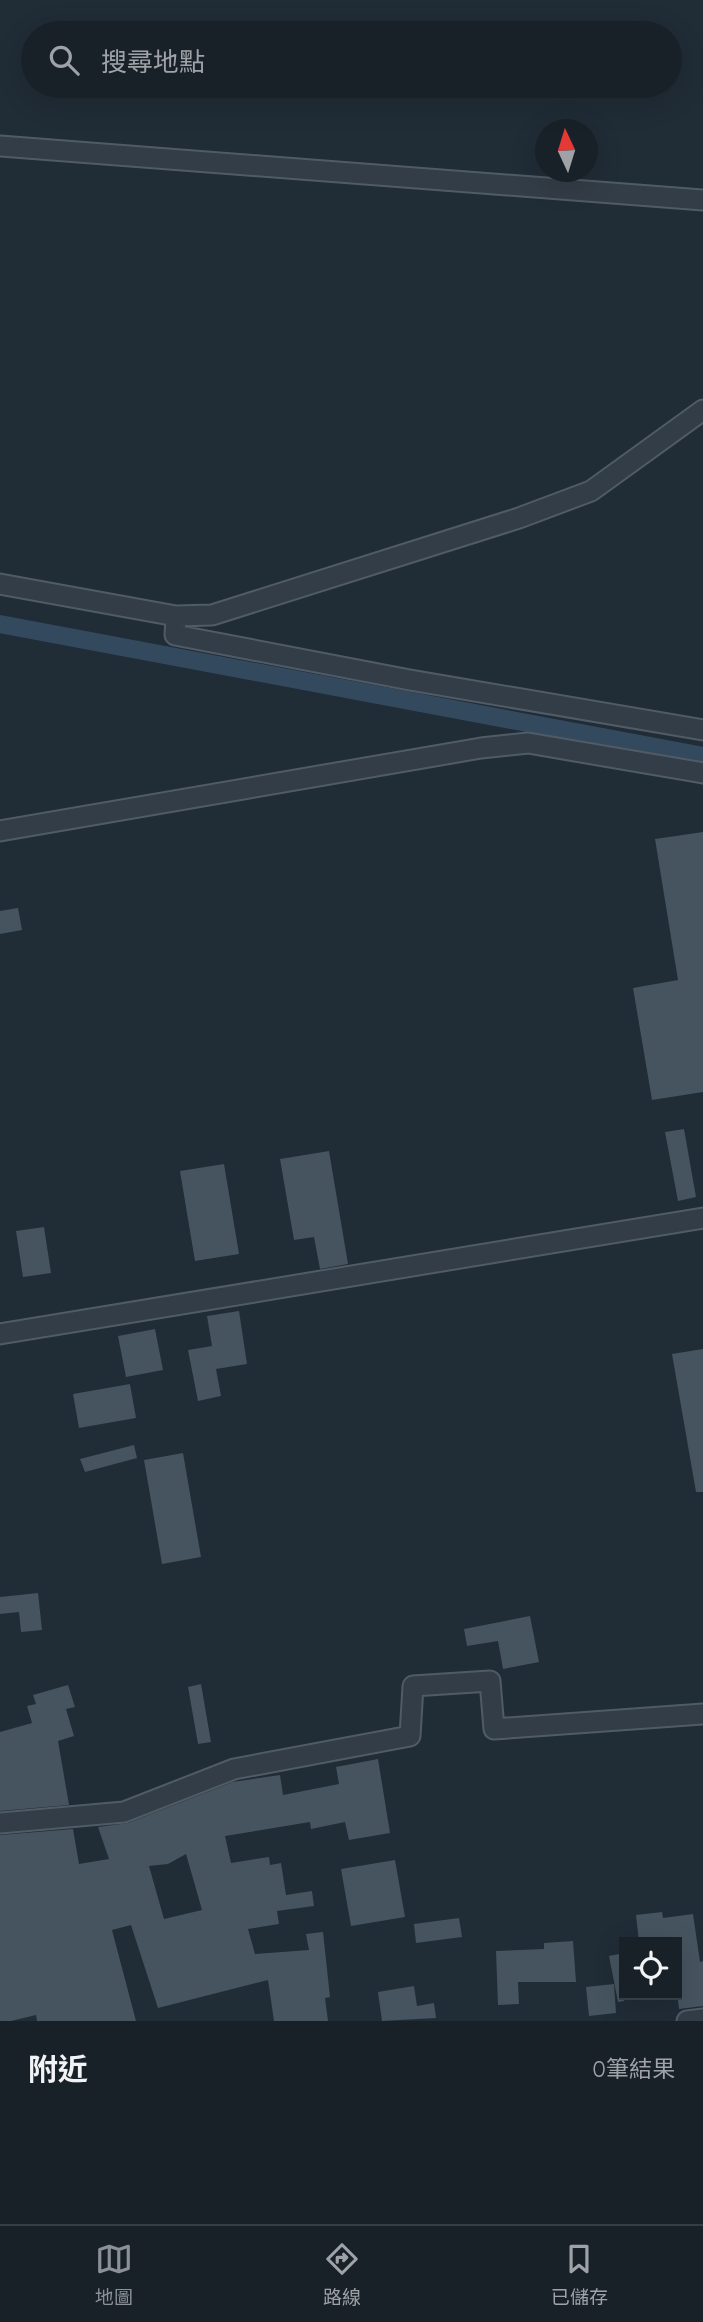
<!DOCTYPE html>
<html lang="zh-TW">
<head>
<meta charset="utf-8">
<style>
  body { margin:0; font-family:Quicksand,"Noto Sans TC",sans-serif; background:#212930; color:#f1f3f6 }
  .controls { position:absolute; right:21px; bottom:21px; display:grid; overflow:hidden; border-radius:0px; box-shadow:0 7px 28px #0002 }
  .controls button { width:63px; height:63px; display:grid; place-items:center; padding:0; border:0; border-bottom:2px solid #363e45; background:#182128; color:#f1f3f6; font:35px sans-serif }
  .compass { position:absolute; left:535px; top:119px; width:63px; height:63px; border-radius:50%; background:#182128; box-shadow:0 7px 28px #0002; rotate:356deg }
  .list { margin:0; padding:0; list-style:none }
  h2 { display:flex; justify-content:space-between; align-items:center; height:91px; margin:0; padding:0 28px; font-size:30px }
  h2 small { font-size:23px; font-weight:400; color:#9fa3a8 }
  .icon { flex:none; width:38px; height:38px; fill:none; stroke:currentColor; stroke-width:2; stroke-linecap:round; stroke-linejoin:round }
  .map { position:relative; flex:none; width:703px; height:2021px; overflow:hidden }
  .search { position:absolute; background:#182128; box-shadow:0 7px 28px #0002; left:21px; right:21px; top:21px; height:77px; display:flex; align-items:center; gap:18px; box-sizing:border-box; padding:0 24px; border-radius:38px; color:#9fa3a8; font-size:26px }
  .sheet { height:203px; background:#182128 }
  nav { display:flex; justify-content:space-around; align-items:center; box-sizing:border-box; height:98px; border-top:2px solid #363e45; background:#182128; font-size:19px; color:#9fa3a8 }
  nav a { display:grid; justify-items:center; gap:4px }
  nav .on { color:#8c9099 }
  .map>svg:first-child { display:block }
  .lines { fill:none; stroke-linecap:round; stroke-linejoin:round }
  .canal { stroke:#334a5e; stroke-width:18 }
  .building { fill:#465460; fill-rule:evenodd }
  .minor-casing { stroke:#515b65; stroke-width:23 }
  .minor { stroke:#333d47; stroke-width:19 }
</style>
</head>
<body>
<div class="map">
<svg width="703" height="2021" viewBox="0 0 703 2021">
  <rect width="100%" height="100%" fill="#202c36"/>
  <g class="lines">
    <!-- canal -->
    <path class="canal" d="M0 624 703 756"/>
  </g>
  <!-- building -->
  <path class="building" d="M703 832V1092L652 1100 633 988 678 980 655 839Z
    M18 908 22 930 0 934V911Z
    M684 1129 696 1197 678 1201 665 1132Z
    M329 1151 348 1264 320 1269 314 1237 294 1240 280 1159Z
    M224 1164 239 1254 195 1261 180 1171Z
    M44 1227 51 1273 23 1277 16 1231Z
    M239 1311 247 1364 216 1369 221 1396 198 1401 188 1350 212 1346 207 1316Z
    M155 1329 163 1370 126 1377 118 1336Z
    M703 1349V1492H696L672 1354Z
    M130 1384 136 1418 79 1428 73 1394Z
    M134 1445 137 1458 85 1472 80 1459Z
    M183 1453 201 1557 162 1564 144 1460Z
    M38 1593 42 1630 21 1632 19 1612 0 1614V1597Z
    M530 1616 539 1662 503 1669 498 1641 467 1646 464 1629Z
    M201 1684 211 1742 198 1744 188 1687Z
    M68 1685 75 1707 66 1709 74 1736 58 1741 69 1805 0 1811V1732L32 1723 27 1706 36 1704 33 1695Z
    M378 1759 390 1833 349 1840 345 1822 311 1829 310 1822 225 1836 231 1863 269 1857 270 1865 281 1863 286 1895 312 1891 314 1906 277 1911 279 1924 248 1929 255 1954 309 1950 306 1934 323 1932 330 1997 325 1998 328 2021H274L268 1980 158 2008 131 1925 112 1930 136 2021H37L36 2015 11 2021H0V1835L73 1829 79 1864 109 1859 98 1827 128 1823 233 1782 280 1775 283 1795 339 1784 336 1767ZM186 1854 202 1910 164 1919 149 1866 168 1864Z
    M395 1860 405 1917 351 1926 341 1869Z
    M662 1912 663 1918 693 1914 700 1962 703 1961V2006L679 2009 677 1992V1942H639L636 1915Z
    M459 1918 462 1937 416 1943 414 1924Z
    M573 1941 576 1982H518L519 2004 498 2005 496 1951 544 1949V1943Z
    M624 1953V2001L618 2002 609 1956Z
    M614 1984 616 2013 589 2016 586 1987Z
    M414 1986 417 2006 434 2003 436 2018 382 2021 378 1992Z"/>
  <g class="lines">
    <defs>
      <path id="minor" d="M0 146 703 200
        M0 584 176 616 175 635 410 680 703 730
        M176 616 212 615 519 518 591 491 703 410
        M0 831 481 748 528 743 703 773
        M0 1334 703 1218
        M0 1823 124 1812 234 1769 410 1736 413 1686 490 1681 494 1729 703 1714
        M687 2021 703 2019"/>
    </defs>
    <!-- minor casing -->
    <use href="#minor" class="minor-casing"/>
    <!-- minor -->
    <use href="#minor" class="minor"/>
  </g>
</svg>
<div class="controls">
<button><svg class="icon" aria-label="locate" viewBox="0 0 24 24"><circle cx="12" cy="12" r="6"/><path d="M12 2v4M12 18v4M2 12h4M18 12h4"/></svg></button>
</div>
<svg class="compass" viewBox="-18 -18 36 36"><path d="M0-13l5 13h-10z" fill="#e53935"/><path d="M0 13l5-13h-10z" fill="#9fa3a8"/></svg>
<div class="search"><svg class="icon" aria-label="search" viewBox="0 0 24 24"><circle cx="10" cy="10" r="6"/><path d="M15 15l6 6"/></svg>搜尋地點</div>
</div>
<section class="sheet">
<h2>附近<small>0筆結果</small></h2>
<ul class="list">
</ul>
</section>
<nav>
<a class="on"><svg class="icon" aria-label="map" viewBox="0 0 24 24"><path d="M3 6l6-2 6 2 6-2v14l-6 2-6-2-6 2zM9 4v14M15 6v14"/></svg>地圖</a>
<a><svg class="icon" aria-label="directions" viewBox="0 0 24 24"><path d="M12 3l9 9-9 9-9-9zM9 14v-3h6M13 9l2 2-2 2"/></svg>路線</a>
<a><svg class="icon" aria-label="saved" viewBox="0 0 24 24"><path d="M7 4h10v16l-5-4-5 4z"/></svg>已儲存</a>
</nav>
</body>
</html>
